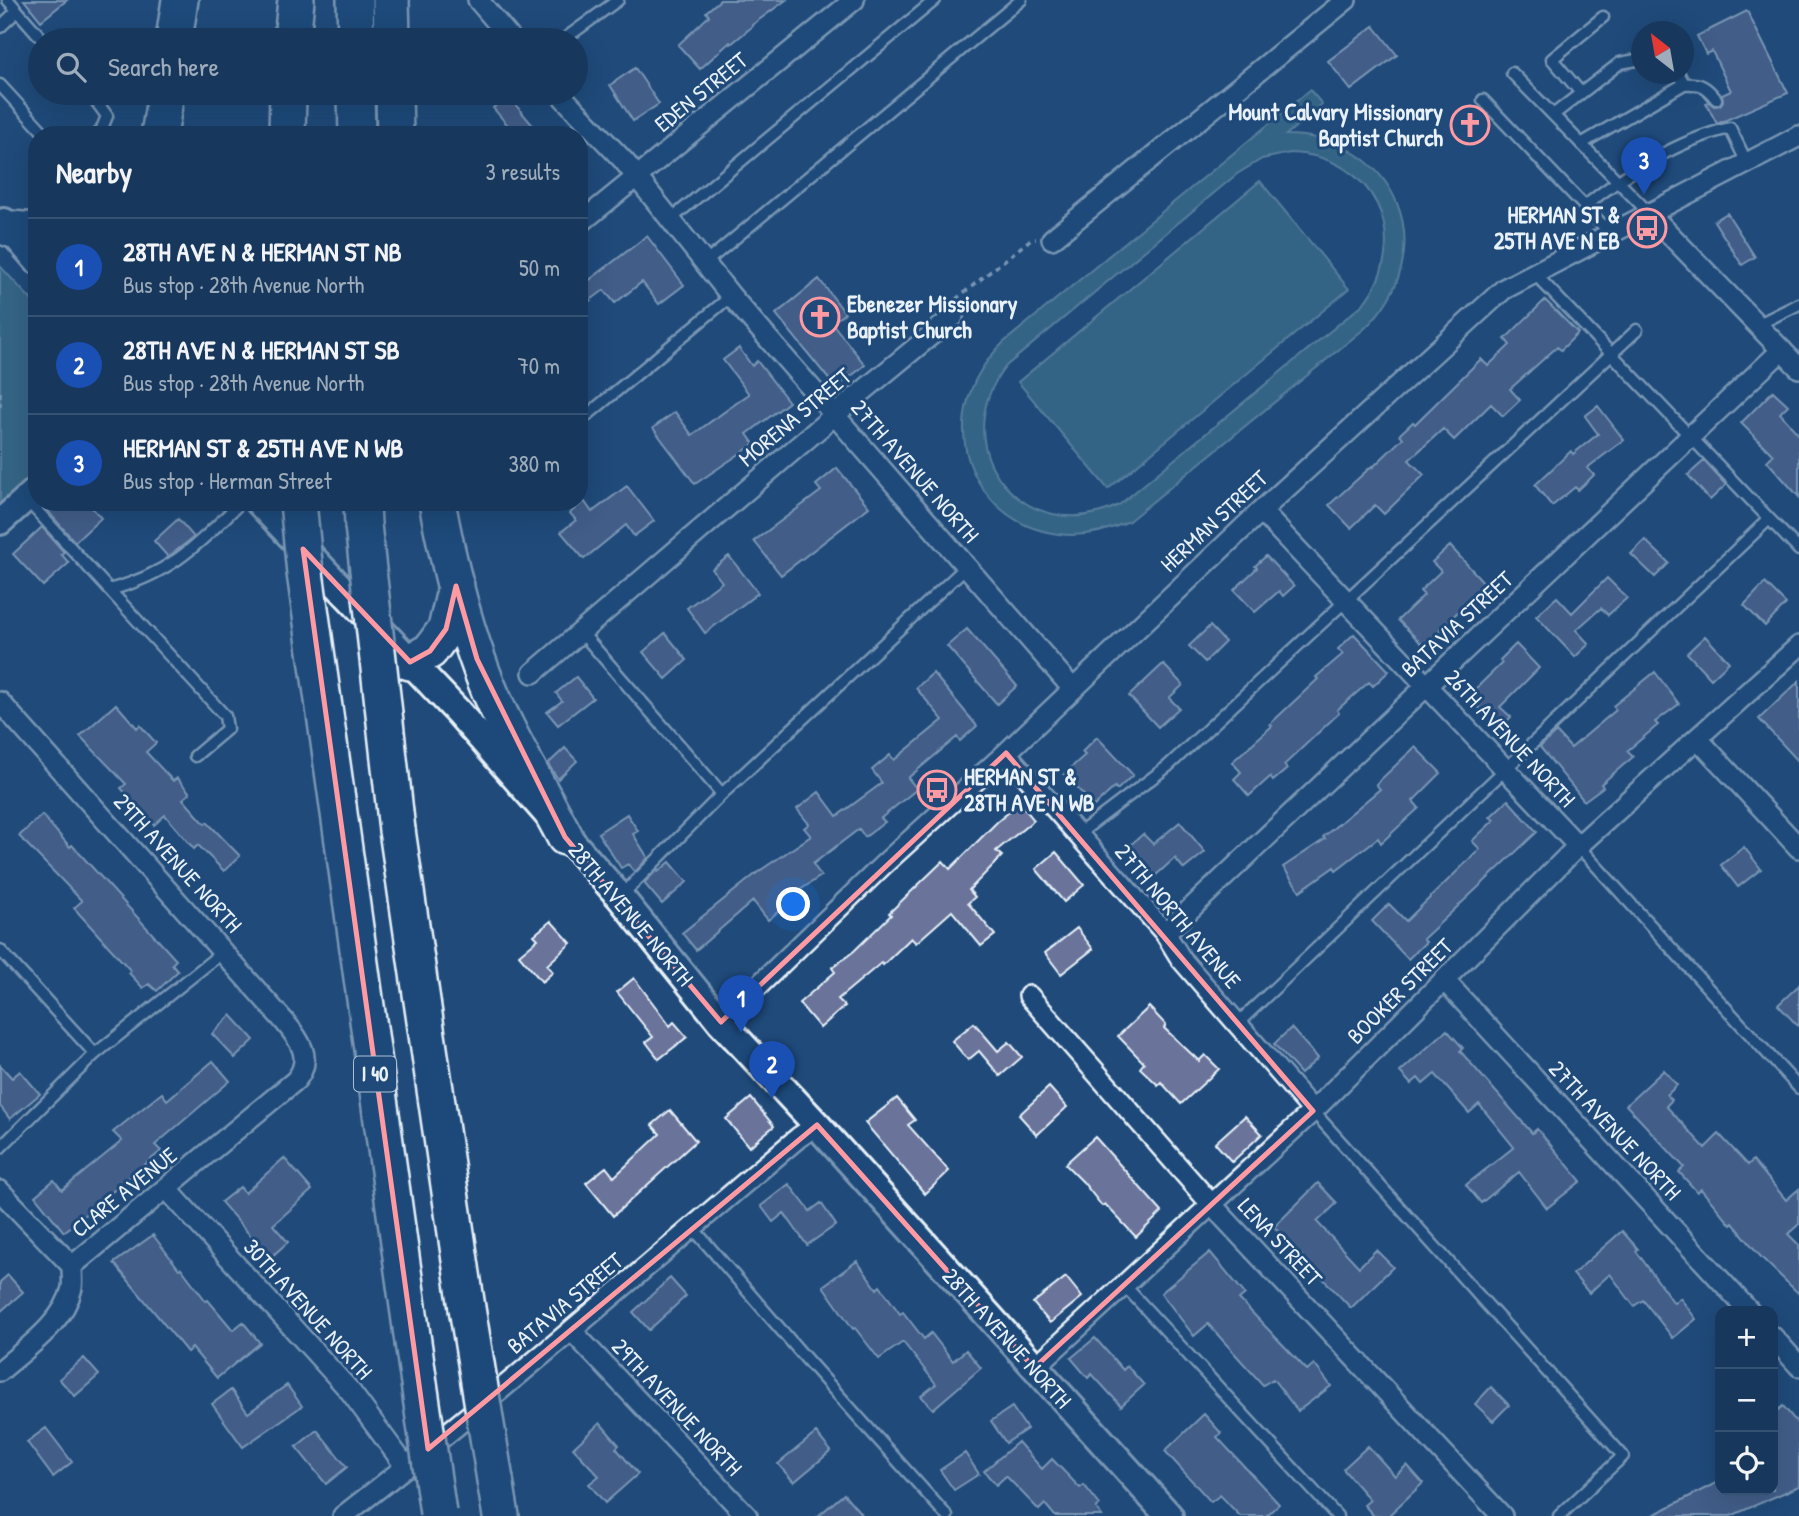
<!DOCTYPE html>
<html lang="en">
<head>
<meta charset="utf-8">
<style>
  body { margin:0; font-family:"Patrick Hand",sans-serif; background:#244365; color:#f1f3f6 }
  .controls { position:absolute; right:21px; bottom:21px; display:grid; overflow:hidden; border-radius:14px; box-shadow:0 7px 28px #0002 }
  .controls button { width:63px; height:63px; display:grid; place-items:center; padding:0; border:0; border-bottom:2px solid #365272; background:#17385c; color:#f1f3f6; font:35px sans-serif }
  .compass { position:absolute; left:1631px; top:21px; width:63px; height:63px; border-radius:50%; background:#17385c; box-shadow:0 7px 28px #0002; rotate:329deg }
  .you { position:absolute; left:794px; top:905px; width:24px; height:24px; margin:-18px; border:5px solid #fff; border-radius:50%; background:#1a73e8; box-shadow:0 0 0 10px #1a73e833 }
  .badge { display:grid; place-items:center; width:46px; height:46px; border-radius:50%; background:#ff9aa2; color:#fff; font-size:23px; font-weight:700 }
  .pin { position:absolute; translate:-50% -58px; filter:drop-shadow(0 2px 4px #0008) }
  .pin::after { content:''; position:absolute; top:37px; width:24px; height:21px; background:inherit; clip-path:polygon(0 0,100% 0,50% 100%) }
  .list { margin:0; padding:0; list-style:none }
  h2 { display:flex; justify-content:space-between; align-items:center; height:91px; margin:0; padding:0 28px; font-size:30px }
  h2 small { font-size:23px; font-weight:400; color:#9eacbb }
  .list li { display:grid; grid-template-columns:46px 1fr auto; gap:21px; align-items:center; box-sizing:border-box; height:98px; padding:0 28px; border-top:2px solid #365272 }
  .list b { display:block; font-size:26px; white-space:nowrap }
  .list p { margin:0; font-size:23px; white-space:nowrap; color:#9eacbb }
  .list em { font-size:23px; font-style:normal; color:#9eacbb }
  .icon { flex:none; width:38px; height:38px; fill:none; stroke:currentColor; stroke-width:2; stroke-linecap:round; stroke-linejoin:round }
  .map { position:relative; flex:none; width:1799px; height:1516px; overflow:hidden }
  .search { position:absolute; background:#17385c; box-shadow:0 7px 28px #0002; left:28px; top:28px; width:560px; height:77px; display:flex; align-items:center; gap:18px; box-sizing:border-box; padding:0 24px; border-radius:38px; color:#9eacbb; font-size:26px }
  .panel { position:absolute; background:#17385c; box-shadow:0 7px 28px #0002; left:28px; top:126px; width:560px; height:385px; border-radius:28px }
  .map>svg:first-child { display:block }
  .green { fill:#4f8492; stroke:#9cbac5; stroke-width:2; fill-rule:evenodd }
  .building { fill:#6b739a; stroke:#e8f1f8; stroke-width:2 }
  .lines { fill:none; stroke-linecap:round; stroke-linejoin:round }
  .service-casing { stroke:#e8f1f8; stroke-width:15 }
  .minor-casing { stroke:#e8f1f8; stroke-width:24 }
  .tertiary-casing { stroke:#e8f1f8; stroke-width:30 }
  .secondary-casing { stroke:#e8f1f8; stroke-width:32 }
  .motorway-casing { stroke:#e8f1f8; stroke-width:40 }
  .path { stroke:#e8f1f8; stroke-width:3.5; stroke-dasharray:5 5; stroke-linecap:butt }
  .service { stroke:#1f4a7a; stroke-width:10 }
  .minor { stroke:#1f4a7a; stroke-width:19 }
  .tertiary { stroke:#1f4a7a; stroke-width:24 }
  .secondary { stroke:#1f4a7a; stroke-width:26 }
  .motorway { stroke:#1f4a7a; stroke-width:35 }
  .motorway-bridge-casing { stroke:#e8f1f8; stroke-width:40; stroke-linecap:butt }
  .motorway-bridge { stroke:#1f4a7a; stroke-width:35 }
  .marked { fill:none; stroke:#ff9aa2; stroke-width:5; stroke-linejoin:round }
  .labels { text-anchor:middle; stroke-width:6; stroke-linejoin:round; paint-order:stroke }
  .shield { fill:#1f4a7a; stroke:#acbfd2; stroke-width:2 }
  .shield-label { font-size:21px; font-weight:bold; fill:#e8f1f8 }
  .street-label { font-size:23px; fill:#e8f1f8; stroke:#1f4a7a }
  .poi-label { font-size:23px; font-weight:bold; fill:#e8f1f8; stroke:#1f4a7a; text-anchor:end }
</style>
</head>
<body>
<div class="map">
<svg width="1799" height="1516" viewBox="0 0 1799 1516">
  <rect width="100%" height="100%" fill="#1f4a7a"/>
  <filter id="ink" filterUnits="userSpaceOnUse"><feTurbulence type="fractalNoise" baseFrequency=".0143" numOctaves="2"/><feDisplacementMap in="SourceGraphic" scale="14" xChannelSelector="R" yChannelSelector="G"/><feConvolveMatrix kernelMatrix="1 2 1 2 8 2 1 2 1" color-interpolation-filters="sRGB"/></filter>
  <g filter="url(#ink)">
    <!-- green -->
    <path class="green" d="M1310 90 1322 104 1286 135C1397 135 1445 252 1364 329L1129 521C1006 580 905 437 1004 342ZM1290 153C1373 155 1415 238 1363 304L1119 505C1026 550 941 449 1006 366L1237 174 1262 159Z
      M1260 181 1349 289 1108 489 1018 382Z
      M0 266 37 306V471L0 504Z"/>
    <!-- building -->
    <path class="building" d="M24 0H67L41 21Z
      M720 0H786L752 25 753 26 731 44 730 42 700 69 678 45 709 16 706 12Z
      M1747 11 1788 93 1717 124 1706 103 1709 102 1714 106 1720 105 1723 101 1722 95 1731 91 1712 51 1706 54 1697 36Z
      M1374 26 1397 55 1351 90 1328 61Z
      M635 68 659 104 633 121 610 85Z
      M508 96 541 135H516L493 108Z
      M1727 213 1755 257 1742 265 1714 221Z
      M647 236 684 285 659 304 642 282 615 303 604 290 579 309V288Z
      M819 279 845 313 832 323 865 365 836 388 776 314Z
      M1545 300 1578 333 1561 350 1557 347 1510 389 1520 400 1503 416 1491 404 1454 440 1443 429 1409 460 1424 475 1384 514 1375 505 1351 528 1329 505 1372 466 1373 467 1403 438 1400 434 1413 422 1415 424 1481 359 1488 366 1510 345 1505 339Z
      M739 348 752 366 757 361 789 402 747 434 754 444 695 484 653 428 675 412 692 435 749 394 723 360Z
      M1773 391 1788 405 1780 413 1799 435V497L1767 461 1773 455 1741 423Z
      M1598 406 1624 440 1587 468 1594 475 1578 490 1575 487 1552 506 1535 485 1571 451 1573 454 1598 434 1585 416Z
      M1704 461 1726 485 1710 500 1688 475Z
      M837 468 869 507 781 575 754 541 821 491 816 485Z
      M627 486 654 521 634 536 626 525 584 559 561 532 576 520 570 513 584 501 592 512Z
      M44 502H87L101 518 75 542 53 517 43 504Z
      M178 519 194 537 168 557 154 541Z
      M42 527 64 552 61 554 69 563 43 586 13 554Z
      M1645 540 1669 563 1655 577 1631 554Z
      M1450 546 1486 585 1440 629 1443 632 1426 648 1398 620 1424 595 1420 591 1441 571 1432 562Z
      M729 556 758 593 705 633 687 608 722 582 712 569Z
      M1266 556 1294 586 1283 596 1279 591 1255 612 1234 590 1257 568 1255 566Z
      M1607 578 1627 598 1608 615 1601 608 1576 630 1589 644 1575 657 1536 616 1557 597 1572 613Z
      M1765 583 1786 604 1765 626 1744 605Z
      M1210 626 1225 642 1205 662 1189 646Z
      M967 629 1017 686 997 704 947 646Z
      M665 633 687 660 666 679 643 652Z
      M1354 634 1389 671 1373 686 1369 682 1337 710 1339 713 1284 765 1287 769 1273 781 1270 777 1249 796 1234 779 1241 772 1232 762 1272 726 1270 724 1318 679 1316 677 1343 654 1338 649Z
      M1705 636 1729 662 1711 679 1687 653Z
      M1516 644 1539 668 1500 707 1511 717 1499 729 1468 696 1502 663 1500 660Z
      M1163 664 1183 685 1169 698 1179 708 1158 727 1129 696Z
      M1655 672 1679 704 1655 722 1658 725 1627 751 1633 757 1601 784 1603 787 1584 801 1540 747 1556 732 1571 748 1616 710 1613 706Z
      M933 673 977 726 960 741 957 737 908 778 917 789 881 818 885 822 865 837 859 829 813 864 821 876 782 902 785 906 768 920 753 901 696 950 682 933 758 872 811 836 804 828 809 824 797 809 819 792 837 816 882 783 872 770 890 755 894 760 943 720 916 688Z
      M576 677 593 698 558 725 547 712 562 701 556 693Z
      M1799 681V762L1759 719Z
      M116 704 137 728 140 725 156 743 146 752 173 781 177 778 190 793 183 799 205 824 207 822 240 856 224 871 198 845 194 849 165 815 154 825 121 788 126 784 80 736Z
      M1097 737 1133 775 1117 790 1115 787 1094 806 1064 774 1085 755 1082 752Z
      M1415 747 1441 773 1413 801 1419 808 1381 843 1378 838 1336 870 1334 867 1300 891 1283 867 1325 839 1323 837 1380 789 1376 784Z
      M565 748 577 761 558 779 548 764Z
      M1508 800 1537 832 1423 939 1426 942 1408 959 1372 921 1389 904 1406 921 1480 849 1472 841 1494 820 1490 817Z
      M1020 803 1034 820 996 851 1002 856 969 890 975 897 968 903 995 935 981 946 952 911 916 943 911 938 883 965 881 963 838 999 845 1006 820 1028 799 1003 835 972 832 968 854 951 891 915 889 913 943 861 950 869 997 822Z
      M627 814 638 831 633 834 648 858 635 872 628 864 621 868 598 833Z
      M42 815 70 847 72 845 176 960 172 964 178 971 157 991 149 984 143 988 129 973 131 971 74 908 82 901 19 836Z
      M1180 822 1205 852 1184 869 1175 858 1155 876 1129 846 1143 834 1153 844Z
      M1744 847 1761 869 1738 887 1721 865Z
      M1056 852 1084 885 1064 902 1036 869Z
      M670 862 687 882 662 904 644 883 657 870 658 872Z
      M551 921 571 943 547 965 553 972 542 982 519 955 538 939 534 935Z
      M1077 928 1093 949 1061 974 1045 953Z
      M634 978 670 1026 674 1022 687 1037 659 1059 646 1042 653 1037 617 992Z
      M1799 985V1027L1778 1005Z
      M1149 1007 1166 1025 1164 1028 1199 1061 1205 1055 1219 1069 1181 1104 1161 1082 1158 1085 1140 1068 1144 1063 1118 1036Z
      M231 1015 254 1040 235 1058 212 1034Z
      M974 1023 998 1051 1009 1042 1022 1057 1000 1076 979 1051 968 1060 952 1041Z
      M1291 1028 1318 1058 1301 1074 1274 1044Z
      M1447 1030 1463 1048 1460 1051 1532 1133 1537 1129 1581 1181 1547 1208 1519 1172 1481 1203 1466 1185 1514 1147 1479 1104 1469 1113 1435 1074 1423 1084 1418 1078 1411 1084 1400 1072Z
      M213 1061 230 1081 155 1145 161 1151 64 1232 35 1196 54 1180 62 1190 122 1141 113 1132 162 1093 167 1100Z
      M0 1065 12 1078 20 1071 40 1094 10 1119 0 1106Z
      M1664 1070 1677 1085 1667 1095 1672 1100 1666 1106 1705 1148 1719 1134 1748 1165 1753 1160 1786 1200 1799 1189V1224L1788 1234 1799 1245V1294L1761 1257 1733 1223 1731 1225 1701 1189 1697 1192 1679 1172 1684 1167 1626 1105Z
      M1049 1087 1067 1107 1037 1135 1019 1115Z
      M751 1098 774 1126 749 1147 726 1119Z
      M897 1098 915 1120 908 1125 949 1171 925 1194 865 1123Z
      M670 1110 696 1141 613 1216 586 1183 606 1167 614 1177 660 1134 652 1125Z
      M1245 1116 1262 1134 1232 1162 1215 1143Z
      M1095 1137 1162 1212 1136 1237 1105 1204 1102 1206 1083 1182 1065 1164Z
      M284 1158 312 1190 273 1225 288 1242 270 1258 221 1202 240 1187 245 1193Z
      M1318 1183 1337 1203 1317 1222 1359 1267 1376 1250 1393 1267 1351 1308 1274 1227Z
      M789 1184 810 1211 821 1203 836 1225 807 1245 784 1213 773 1222 761 1206Z
      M1622 1231 1638 1249 1636 1251 1674 1303 1680 1298 1696 1319 1673 1338 1643 1300 1634 1306 1610 1274 1589 1293 1573 1274Z
      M153 1235 179 1269 181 1268 206 1301 208 1300 233 1330 243 1322 260 1343 217 1378 192 1348 187 1352 114 1263Z
      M1210 1252 1245 1294 1239 1299 1307 1370 1314 1364 1331 1386 1298 1411 1273 1379 1263 1385 1208 1324 1194 1336 1161 1293Z
      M857 1261 877 1289 880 1286 900 1314 903 1312 924 1339 931 1333 953 1361 966 1350 981 1368 933 1409 921 1396 936 1384 903 1342 879 1359 855 1328 853 1329 823 1286Z
      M8 1275 23 1292 0 1312V1282Z
      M1066 1277 1082 1297 1050 1323 1033 1303Z
      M670 1278 686 1296 649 1330 633 1312Z
      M1095 1338 1123 1370 1127 1366 1144 1385 1121 1406 1092 1374 1088 1378 1071 1358Z
      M84 1358 99 1375 75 1396 59 1379Z
      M287 1385 302 1406 243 1447 212 1404 231 1390 248 1413Z
      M1491 1387 1509 1405 1493 1421 1475 1404Z
      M1783 1406 1799 1425V1486L1731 1516H1651L1720 1481V1490H1773V1414Z
      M1012 1407 1027 1429 1006 1443 991 1421Z
      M1204 1414 1221 1433 1217 1437 1279 1504 1266 1516H1240L1220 1495 1211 1502 1165 1451Z
      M600 1423 619 1445 616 1448 638 1474 605 1503 589 1484 599 1476 573 1448Z
      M46 1428 72 1462 53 1477 27 1442Z
      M317 1430 347 1467 326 1484 296 1447Z
      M816 1433 831 1451 794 1482 778 1464Z
      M1018 1442 1042 1469 1052 1459 1080 1488 1084 1485 1100 1505 1096 1508 1102 1516H1055L1045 1504 1039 1510 1006 1476 996 1485 984 1471Z
      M1368 1446 1395 1476 1407 1465 1423 1483 1388 1516H1374L1364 1505 1370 1500 1343 1469Z
      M965 1453 979 1474 954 1490 940 1470Z
      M844 1494 863 1516H818Z"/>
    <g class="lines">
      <defs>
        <path id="service" d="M8 0 43 40
          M0 27 17 11
          M563 40 618 0
          M1512 73 1649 213
          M1684 84C1700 83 1706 86 1716 99
          M0 85 46 135
          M90 93 107 116 101 131 96 135
          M1581 93 1552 59 1603 17
          M1483 100 1610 233
          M1553 115 1620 63 1642 59
          M1581 144 1684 84 1679 74
          M1584 207C1625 173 1679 140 1730 128L1747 163
          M670 220 935 0
          M705 263 1021 0
          M1534 273 1799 550
          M1757 325 1799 304
          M579 422 731 296
          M26 499 225 716 227 729 195 756
          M109 590C171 574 197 545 241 502
          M581 632 722 794
          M1077 835 1168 766 1637 330
          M1578 846 1799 1088
          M622 895 722 794 966 567
          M0 950 95 1054 224 951
          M1237 1024 1769 519
          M1313 1111 1623 1456 1559 1516
          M0 1148 95 1054
          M692 1227 808 1361 947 1516
          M1124 1285 1337 1516"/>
        <path id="minor" d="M478 0 512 40
          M559 93 624 161 731 296 1073 689
          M1649 213 1799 368
          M579 224 854 0
          M1052 239 1346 0
          M1261 511 1578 846
          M533 673 851 401 953 317
          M0 702 284 1021C299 1039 314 1058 296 1080L72 1266C72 1273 73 1282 72 1288 64 1323 25 1349 0 1371
          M1698 739 1799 848
          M1006 753 1165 933 1181 959 1313 1111
          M1165 933 1782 350
          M1445 981 1749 1311
          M1029 996 1212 1205 1502 1516
          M721 1022 883 865 1006 753 1261 511 1504 289 1799 136
          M167 1189 350 1391 406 1467
          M0 1191 72 1266
          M572 1331 747 1516
          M1773 1337 1799 1366
          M1034 1368 1313 1111 1578 846 1799 646
          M343 1516C500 1395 648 1264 799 1137L817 1125"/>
        <path id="tertiary" d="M0 522 37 489"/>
        <path id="secondary" d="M4 222 37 260
          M259 502 458 712 620 897 721 1022 817 1125 1169 1516"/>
        <path id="motorway" d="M355 0 356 40
          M391 0 392 40
          M174 40 180 0
          M292 40 296 0
          M356 93 357 135
          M394 93 395 135
          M159 135 166 93
          M287 135 288 93
          M10 229 37 231
          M362 502 363 525
          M437 502C447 555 459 608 477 658 497 718 535 780 565 837
          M410 662 430 651 446 629 456 586
          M338 806 413 1342
          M397 830 467 1308
          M495 1480 501 1516"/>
      </defs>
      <!-- service casing -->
      <use href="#service" class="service-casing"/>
      <!-- minor casing -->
      <use href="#minor" class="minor-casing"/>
      <!-- tertiary casing -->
      <use href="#tertiary" class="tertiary-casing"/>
      <!-- secondary casing -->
      <use href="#secondary" class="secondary-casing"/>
      <!-- motorway casing -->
      <use href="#motorway" class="motorway-casing"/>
      <!-- path -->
      <path class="path" d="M956 299 1031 239H1036
        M0 392V409"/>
      <!-- service -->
      <use href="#service" class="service"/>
      <!-- minor -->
      <use href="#minor" class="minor"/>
      <!-- tertiary -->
      <use href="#tertiary" class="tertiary"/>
      <!-- secondary -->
      <use href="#secondary" class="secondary"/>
      <!-- motorway -->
      <use href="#motorway" class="motorway"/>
      <defs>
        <path id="motorway-bridge" d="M298 502 305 573 338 806
          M363 525 397 830
          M467 1308 495 1480
          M413 1342 438 1513"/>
      </defs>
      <!-- motorway-bridge casing -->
      <use href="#motorway-bridge" class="motorway-bridge-casing"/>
      <!-- motorway-bridge -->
      <use href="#motorway-bridge" class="motorway-bridge"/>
    </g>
  </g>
  <!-- marked area -->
  <path d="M0 0H1799V1516H0ZM303 549 410 662 430 651 446 629 456 586 477 659 565 837 721 1022 1006 753 1313 1111 1034 1368 817 1125 428 1449Z" fill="#1f4a7a" fill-opacity=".55" fill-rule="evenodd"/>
  <path class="marked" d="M303 549 410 662 430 651 446 629 456 586 477 659 565 837 721 1022 1006 753 1313 1111 1034 1368 817 1125 428 1449Z"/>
  <!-- icons -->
  <defs>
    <symbol id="church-ring" viewBox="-11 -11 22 22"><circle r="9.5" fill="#1f4a7a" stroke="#ff9aa2" stroke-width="1.5"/><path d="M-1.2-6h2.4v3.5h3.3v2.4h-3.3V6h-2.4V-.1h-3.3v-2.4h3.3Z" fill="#ff9aa2"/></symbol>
    <symbol id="bus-ring" viewBox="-11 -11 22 22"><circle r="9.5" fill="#1f4a7a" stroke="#ff9aa2" stroke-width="1.5"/><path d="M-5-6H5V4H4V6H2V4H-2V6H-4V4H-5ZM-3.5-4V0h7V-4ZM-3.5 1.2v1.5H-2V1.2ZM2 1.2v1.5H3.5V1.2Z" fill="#ff9aa2"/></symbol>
  </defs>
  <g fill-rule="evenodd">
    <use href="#church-ring" x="1448" y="103" width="44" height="44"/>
    <use href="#bus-ring" x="1625" y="206" width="44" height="44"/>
    <use href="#church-ring" x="798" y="295" width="44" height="44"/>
    <use href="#bus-ring" x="915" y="768" width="44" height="44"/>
  </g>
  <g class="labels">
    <!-- shield labels -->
    <rect class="shield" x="354" y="1056.5" width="42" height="35" rx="5"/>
    <g class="shield-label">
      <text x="375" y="1081">I 40</text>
    </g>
    <!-- street labels -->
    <g class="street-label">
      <text transform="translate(701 92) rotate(-39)" y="8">EDEN STREET</text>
      <text transform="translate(795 417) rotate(-40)" y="8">MORENA STREET</text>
      <text transform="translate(915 471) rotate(49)" y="8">27TH AVENUE NORTH</text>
      <text transform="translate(1214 521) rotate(-43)" y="8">HERMAN STREET</text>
      <text transform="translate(1457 624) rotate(-43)" y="8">BATAVIA STREET</text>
      <text transform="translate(1510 738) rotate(47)" y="8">26TH AVENUE NORTH</text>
      <text transform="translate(178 863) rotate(48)" y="8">29TH AVENUE NORTH</text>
      <text transform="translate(631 914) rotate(50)" y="8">28TH AVENUE NORTH</text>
      <text transform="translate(1178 916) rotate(50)" y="8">27TH NORTH AVENUE</text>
      <text transform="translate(1400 991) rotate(-45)" y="8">BOOKER STREET</text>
      <text transform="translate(1615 1130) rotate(47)" y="8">27TH AVENUE NORTH</text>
      <text transform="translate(124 1192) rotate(-39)" y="8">CLARE AVENUE</text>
      <text transform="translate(1280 1242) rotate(47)" y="8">LENA STREET</text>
      <text transform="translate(565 1303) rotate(-40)" y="8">BATAVIA STREET</text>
      <text transform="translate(308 1309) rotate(48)" y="8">30TH AVENUE NORTH</text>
      <text transform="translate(1007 1338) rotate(48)" y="8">28TH AVENUE NORTH</text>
      <text transform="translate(677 1407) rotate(47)" y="8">29TH AVENUE NORTH</text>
    </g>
    <!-- poi labels -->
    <g class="poi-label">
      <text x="1443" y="120">Mount Calvary Missionary<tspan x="1443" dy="26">Baptist Church</tspan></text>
      <text x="1620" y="223">HERMAN ST &amp;<tspan x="1620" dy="26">25TH AVE N EB</tspan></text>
      <text x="847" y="312" text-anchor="start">Ebenezer Missionary<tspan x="847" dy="26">Baptist Church</tspan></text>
      <text x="964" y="785" text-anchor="start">HERMAN ST &amp;<tspan x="964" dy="26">28TH AVE N WB</tspan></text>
    </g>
  </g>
</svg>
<div class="controls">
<button>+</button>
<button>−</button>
<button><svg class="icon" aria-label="locate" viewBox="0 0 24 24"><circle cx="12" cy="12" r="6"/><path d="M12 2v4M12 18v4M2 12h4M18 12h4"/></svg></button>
</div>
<svg class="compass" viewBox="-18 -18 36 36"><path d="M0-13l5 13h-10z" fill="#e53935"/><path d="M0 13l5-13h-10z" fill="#9eacbb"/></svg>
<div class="you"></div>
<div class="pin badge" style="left:741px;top:1033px;background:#1a4fb4">1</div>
<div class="pin badge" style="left:772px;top:1099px;background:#1a4fb4">2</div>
<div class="pin badge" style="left:1644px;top:195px;background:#1a4fb4">3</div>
<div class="search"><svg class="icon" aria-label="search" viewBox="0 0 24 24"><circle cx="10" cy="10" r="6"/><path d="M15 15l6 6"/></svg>Search here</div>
<section class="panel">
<h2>Nearby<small>3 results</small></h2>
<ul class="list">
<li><span class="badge" style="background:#1a4fb4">1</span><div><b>28TH AVE N &amp; HERMAN ST NB</b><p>Bus stop · 28th Avenue North</p></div><em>50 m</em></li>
<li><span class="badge" style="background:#1a4fb4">2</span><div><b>28TH AVE N &amp; HERMAN ST SB</b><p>Bus stop · 28th Avenue North</p></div><em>70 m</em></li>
<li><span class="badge" style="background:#1a4fb4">3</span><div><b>HERMAN ST &amp; 25TH AVE N WB</b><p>Bus stop · Herman Street</p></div><em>380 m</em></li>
</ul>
</section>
</div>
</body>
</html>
